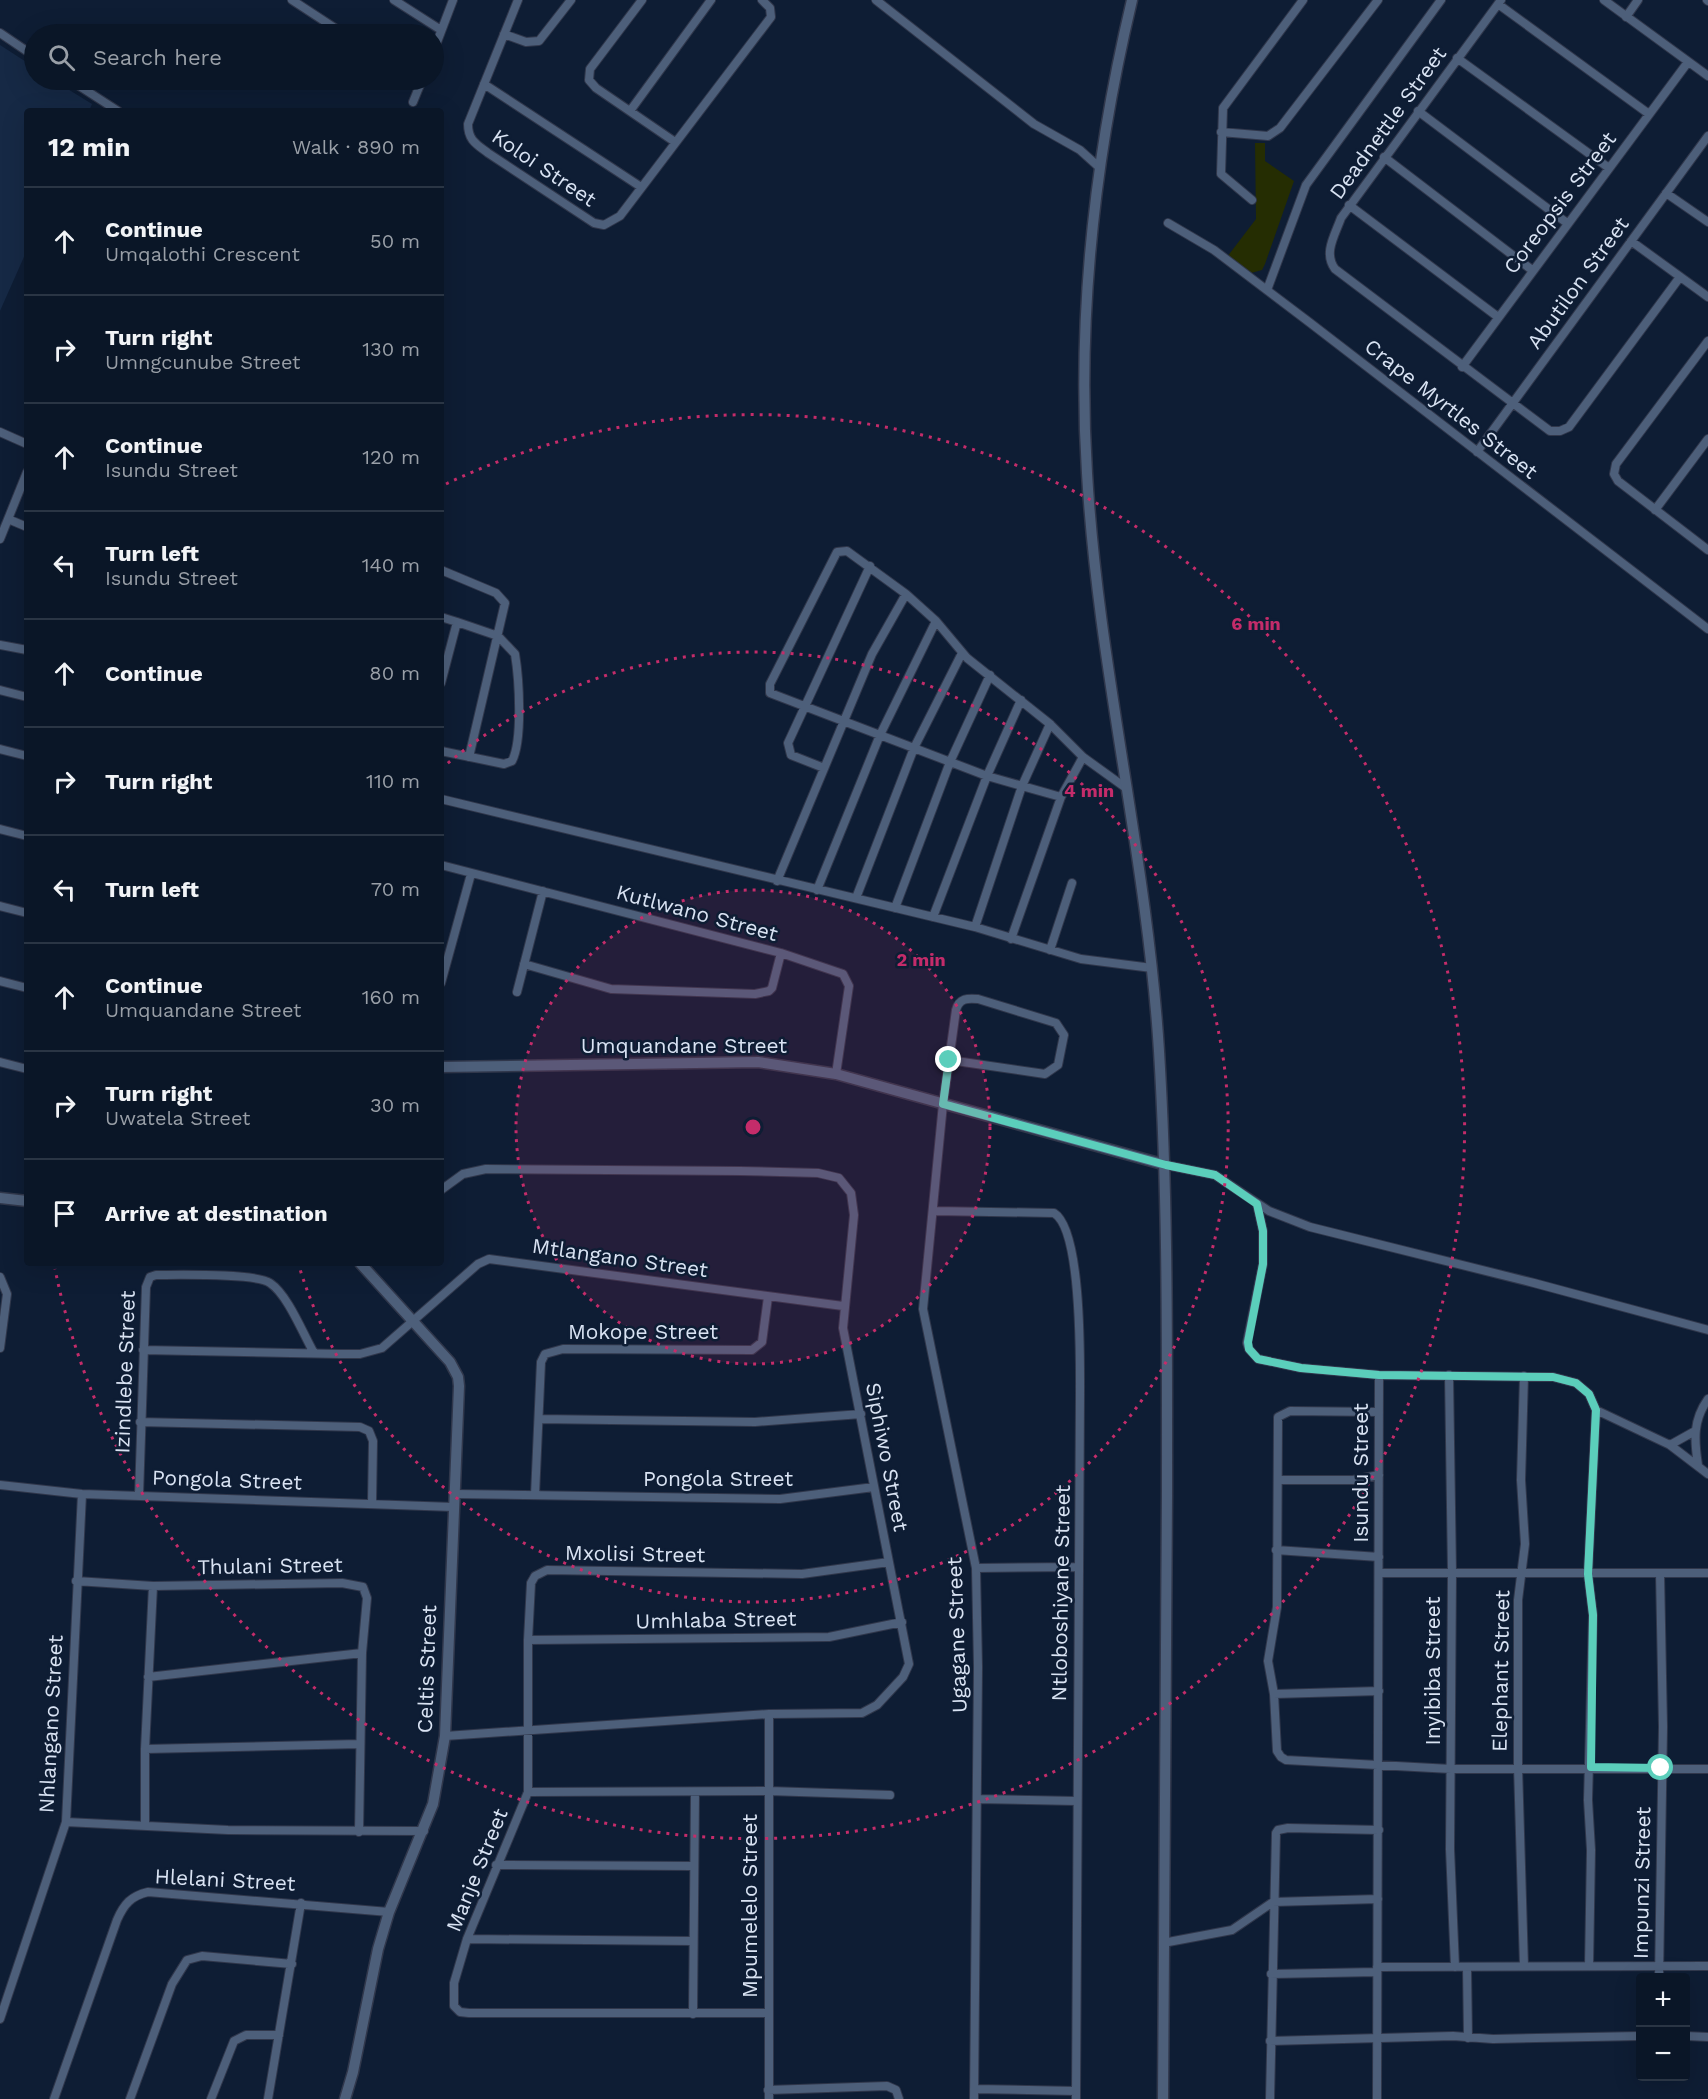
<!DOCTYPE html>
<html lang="en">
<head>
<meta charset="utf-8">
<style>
  body { margin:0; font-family:"Work Sans",sans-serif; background:#182333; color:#f1f3f6 }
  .controls { position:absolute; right:18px; bottom:18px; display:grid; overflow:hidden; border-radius:6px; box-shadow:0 6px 24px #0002 }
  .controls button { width:54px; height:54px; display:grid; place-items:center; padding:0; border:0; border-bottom:2px solid #2a3544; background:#0a1627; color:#f1f3f6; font:30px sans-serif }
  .stop { position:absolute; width:18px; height:18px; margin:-14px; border:4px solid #5bcebb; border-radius:50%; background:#fff }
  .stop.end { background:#5bcebb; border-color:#fff; box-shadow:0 2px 6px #0008 }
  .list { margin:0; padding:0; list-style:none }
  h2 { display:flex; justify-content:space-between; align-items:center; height:78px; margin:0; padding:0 24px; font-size:26px }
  h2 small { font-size:20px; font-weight:400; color:#999fa7 }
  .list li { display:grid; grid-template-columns:39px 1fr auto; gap:18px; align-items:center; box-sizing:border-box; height:108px; padding:0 24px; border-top:2px solid #2a3544 }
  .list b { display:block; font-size:22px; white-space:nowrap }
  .list p { margin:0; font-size:20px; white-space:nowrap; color:#999fa7 }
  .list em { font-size:20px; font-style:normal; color:#999fa7 }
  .icon { flex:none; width:33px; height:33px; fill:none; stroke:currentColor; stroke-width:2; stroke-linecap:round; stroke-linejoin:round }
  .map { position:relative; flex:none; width:1708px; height:2099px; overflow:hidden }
  .search { position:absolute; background:#0a1627; box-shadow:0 6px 24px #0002; left:24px; top:24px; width:420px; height:66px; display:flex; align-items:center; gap:15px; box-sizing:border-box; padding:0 21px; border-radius:33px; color:#999fa7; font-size:22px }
  .panel { position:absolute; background:#0a1627; box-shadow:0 6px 24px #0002; left:24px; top:108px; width:420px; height:1158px; border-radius:6px }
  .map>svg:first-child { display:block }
  .built { fill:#162945 }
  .green { fill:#252d02 }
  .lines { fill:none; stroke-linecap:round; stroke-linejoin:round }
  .minor-casing { stroke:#30374b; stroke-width:10 }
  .tertiary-casing { stroke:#30374b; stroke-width:13 }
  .minor { stroke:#4d5f7a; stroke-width:8 }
  .tertiary { stroke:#4d5f7a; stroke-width:10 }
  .route { stroke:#5bcebb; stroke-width:8 }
  .ring { fill:none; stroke:#c42c6a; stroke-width:3; stroke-dasharray:3 6 }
  .labels { text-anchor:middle; stroke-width:5; stroke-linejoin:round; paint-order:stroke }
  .street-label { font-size:21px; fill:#d9e3f3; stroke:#0e1d34 }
  .centre { fill:#c42c6a; stroke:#0e1d34; stroke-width:3 }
  .ring-label { font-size:18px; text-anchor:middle; font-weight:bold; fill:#c42c6a; stroke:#0e1d34; stroke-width:5; stroke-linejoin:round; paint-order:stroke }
</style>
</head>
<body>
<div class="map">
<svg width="1708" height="2099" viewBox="0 0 1708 2099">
  <rect width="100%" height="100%" fill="#0e1d34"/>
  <!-- built -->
  <path class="built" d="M0 45 34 67V80H53L92 104 89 111H27V250L0 311Z"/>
  <!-- green -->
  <path class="green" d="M1255 143H1265V161L1294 181 1265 264 1262 270 1251 273 1227 257 1256 219Z"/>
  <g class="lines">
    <defs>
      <path id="minor" d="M292 0 344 34
        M394 0 441 30
        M518 0 468 124C468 140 476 144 488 153L594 223 604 225 620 216 771 17 770 8 762 0
        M642 0 590 69 589 80 596 88 675 142
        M876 0 1034 124 1080 150 1100 168
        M1501 0 1341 218C1335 235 1323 253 1335 269L1550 431H1560L1569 427 1680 277
        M1604 0 1708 76
        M1707 0 1708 1
        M1498 4 1649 114
        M1626 17 1638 0
        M0 33 34 56
        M504 34 526 42 539 41 571 0
        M434 50 453 0
        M1457 58 1609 168
        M70 80 118 111
        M484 84 641 187
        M413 102 422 80
        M630 111 711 0
        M1418 111 1567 223
        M1221 132 1268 136 1280 128 1378 0
        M1384 157 1532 270
        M1666 193 1708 222
        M1252 200 1221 174 1223 108 1303 0
        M1349 205 1498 317
        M1168 223 1214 250 1309 322 1708 629
        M1631 241 1708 297
        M1267 290 1306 185 1441 0
        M1708 341 1616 464 1614 474 1618 481 1708 550
        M1462 367 1688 62
        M0 432 27 444
        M1477 452 1708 136
        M1655 510 1708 439
        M8 519 27 527
        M0 539 27 472
        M441 570 496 593 505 603 469 757
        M441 617 457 622 441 683
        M0 645 27 650
        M0 690 27 697
        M0 749 27 756
        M441 751 504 764 512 761C523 740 519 678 515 654L498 636 457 622
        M824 768 791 755 788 743 870 566
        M1061 797 987 776 770 693V684L837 552 847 551 906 594 936 621 967 658 1050 724 1083 757 1126 788
        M441 799 975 927 1081 959 1152 968
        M0 829 27 836
        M441 865 781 953 843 974 849 986 836 1074
        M777 881 872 654 906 594
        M817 890 880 735 936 621
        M856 898 914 748 962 653
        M0 906 27 913
        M895 908 950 762 990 675
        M933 917 987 776 1021 700
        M975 927 1022 786 1050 724
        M1011 939 1061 797 1083 757
        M1050 950 1072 883
        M524 964 611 989 755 994 769 991 772 988 781 953
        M0 981 27 988
        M441 983 471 874
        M517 992 543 891
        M949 1060 1045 1074 1058 1065 1064 1035 1056 1023 978 999C968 998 959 998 956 1010L943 1104 923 1309 976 1568 978 1667 974 2099
        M0 1062 27 1069
        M1166 1165 1215 1175 1269 1211 1310 1227 1534 1283 1708 1330
        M441 1190 463 1174 486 1169 740 1171 818 1173 839 1178 851 1193 854 1215 843 1328 909 1664 903 1677 877 1705 862 1713 769 1714 445 1736
        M1257 1204 1263 1231V1264L1247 1343 1249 1349 1258 1359 1301 1368 1379 1375 1553 1377 1576 1383 1589 1394 1596 1410 1588 1574 1593 1615 1588 1800 1591 1850 1589 1966
        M935 1211 1054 1213C1082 1230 1080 1361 1080 1394L1076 2099
        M0 1277 7 1294 0 1348
        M143 1350 340 1354H360L382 1348 478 1264 489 1259 843 1306
        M1449 1375 1452 1573 1450 1849 1455 1967
        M1596 1410 1670 1445 1708 1474
        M1379 1412 1290 1411 1278 1417 1277 1607 1268 1661 1274 1694 1379 1691
        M539 1419 755 1422 861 1414
        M140 1422 360 1427 369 1431 373 1441 372 1503
        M1670 1445 1695 1431
        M1698 1465C1694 1439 1693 1420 1708 1399
        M1278 1480H1353L1379 1475
        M0 1485 82 1494 453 1507
        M454 1494 780 1499 874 1487
        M139 1495 146 1287 150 1277 156 1275C177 1275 256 1273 270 1283 288 1295 303 1334 314 1353
        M535 1495 541 1362 545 1354 563 1349 752 1350 762 1342 768 1297
        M1276 1550 1379 1557
        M976 1568 1079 1567
        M1379 1573H1708
        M76 1581 153 1586 342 1583 363 1587 367 1598 362 1653 359 1832
        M528 1640 829 1637 902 1622
        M148 1677 362 1653
        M1274 1694 1277 1751 1281 1757 1286 1760 1451 1769H1708
        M145 1749 359 1744
        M528 1792 769 1791 890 1795
        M977 1799 1076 1801
        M66 1822 228 1830 424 1831
        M145 1825V1749L153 1586
        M496 1865 693 1866
        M467 1939 692 1941
        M1163 1943 1232 1930 1273 1902 1378 1899
        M1524 1966 1518 1767V1600L1525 1544 1521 1480 1524 1376
        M1377 1967 1708 1966
        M1467 1967 1468 2038
        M1271 1974 1377 1972
        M1659 1978 1663 1727 1660 1573
        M768 2013H469L460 2012 454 2006V1983L467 1939 528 1792V1640L531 1583 535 1576 547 1570 802 1574 889 1562
        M693 2014 695 1792
        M0 2019 66 1822 82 1494
        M1686 2036 1708 2037
        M1270 2041 1453 2036 1493 2039 1640 2036
        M974 2089 1076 2091
        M768 2090 887 2086 896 2090 899 2099
        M54 2099 117 1920C124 1904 131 1896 148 1892L389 1912
        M130 2099 172 1984 187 1960 202 1956 292 1964
        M211 2099 234 2041 246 2035H279
        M268 2099 301 1903
        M769 2099V1714
        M1270 2099 1276 1833 1278 1830 1288 1828 1379 1830
        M1377 2099 1379 1375"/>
      <path id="tertiary" d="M1132 0C1095 155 1077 314 1087 473 1098 667 1147 857 1159 1051 1168 1199 1167 1347 1167 1495 1166 1697 1163 1898 1163 2099
        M441 1067 758 1062 836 1074 1166 1165
        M0 1198 27 1201
        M345 2099 353 2072 378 1949 389 1912 433 1804 445 1736 459 1386 458 1377 450 1362 360 1263"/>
    </defs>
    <!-- minor casing -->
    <use href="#minor" class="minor-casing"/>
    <!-- tertiary casing -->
    <use href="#tertiary" class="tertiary-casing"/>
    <!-- minor -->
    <use href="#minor" class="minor"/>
    <!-- tertiary -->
    <use href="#tertiary" class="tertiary"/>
  </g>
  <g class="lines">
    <!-- route -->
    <path class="route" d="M949 1060 943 1104 1166 1165 1215 1175 1257 1204 1263 1231V1264L1248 1342 1249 1349 1258 1359 1301 1368 1379 1375 1553 1377 1576 1383 1589 1394 1596 1410 1588 1574 1593 1615 1591 1767 1661 1768"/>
  </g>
  <!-- distance rings -->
  <circle cx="753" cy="1127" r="237" fill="#c42c6a" fill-opacity=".12"/>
  <g class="ring">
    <circle cx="753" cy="1127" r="237"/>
    <path d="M441 769A475 475 0 1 1 299 1266"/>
    <path d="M446 484A712 712 0 1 1 55 1269"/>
  </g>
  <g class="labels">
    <!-- street labels -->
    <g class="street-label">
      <text transform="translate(1388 123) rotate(-54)" y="7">Deadnettle Street</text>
      <text transform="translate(544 168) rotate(34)" y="7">Koloi Street</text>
      <text transform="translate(1560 203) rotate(-53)" y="7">Coreopsis Street</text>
      <text transform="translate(1578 283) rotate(-54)" y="7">Abutilon Street</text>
      <text transform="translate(1451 409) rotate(38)" y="7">Crape Myrtles Street</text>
      <text transform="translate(697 913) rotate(15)" y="7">Kutlwano Street</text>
      <text x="684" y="1053">Umquandane Street</text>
      <text transform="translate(620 1258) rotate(8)" y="7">Mtlangano Street</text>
      <text x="643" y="1339">Mokope Street</text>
      <text transform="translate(125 1372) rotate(-88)" y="7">Izindlebe Street</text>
      <text transform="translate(887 1457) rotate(79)" y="7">Siphiwo Street</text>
      <text transform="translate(1361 1473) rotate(-90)" y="7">Isundu Street</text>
      <text x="718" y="1486">Pongola Street</text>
      <text transform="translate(227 1480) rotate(2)" y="7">Pongola Street</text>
      <text transform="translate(635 1554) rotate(1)" y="7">Mxolisi Street</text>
      <text transform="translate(270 1566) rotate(-1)" y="7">Thulani Street</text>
      <text transform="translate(1061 1593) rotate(-89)" y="7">Ntloboshiyane Street</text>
      <text transform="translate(716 1620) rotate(-1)" y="7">Umhlaba Street</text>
      <text transform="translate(957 1635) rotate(-92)" y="7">Ugagane Street</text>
      <text transform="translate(427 1669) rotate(-88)" y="7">Celtis Street</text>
      <text transform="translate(1433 1671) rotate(-90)" y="7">Inyibiba Street</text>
      <text transform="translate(1501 1671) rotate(-89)" y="7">Elephant Street</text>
      <text transform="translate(51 1724) rotate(-87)" y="7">Nhlangano Street</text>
      <text transform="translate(477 1870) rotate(-68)" y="7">Manje Street</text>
      <text transform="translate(225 1880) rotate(3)" y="7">Hlelani Street</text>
      <text transform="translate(1642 1883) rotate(-89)" y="7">Impunzi Street</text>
      <text transform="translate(750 1906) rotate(-90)" y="7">Mpumelelo Street</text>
    </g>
  </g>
  <circle cx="753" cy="1127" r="9" class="centre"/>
  <g class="ring-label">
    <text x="1256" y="630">6 min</text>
    <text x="1089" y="797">4 min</text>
    <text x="921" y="966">2 min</text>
  </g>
</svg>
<div class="controls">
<button>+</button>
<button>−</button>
</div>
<div class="stop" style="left:1661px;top:1768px"></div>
<div class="stop end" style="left:949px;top:1060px"></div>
<div class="search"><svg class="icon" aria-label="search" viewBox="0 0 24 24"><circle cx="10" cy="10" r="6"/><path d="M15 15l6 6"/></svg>Search here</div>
<section class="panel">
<h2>12 min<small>Walk · 890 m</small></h2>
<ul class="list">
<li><svg class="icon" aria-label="ahead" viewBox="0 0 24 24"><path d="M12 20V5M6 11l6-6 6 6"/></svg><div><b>Continue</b><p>Umqalothi Crescent</p></div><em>50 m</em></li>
<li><svg class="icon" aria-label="right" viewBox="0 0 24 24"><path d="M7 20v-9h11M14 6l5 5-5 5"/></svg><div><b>Turn right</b><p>Umngcunube Street</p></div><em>130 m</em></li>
<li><svg class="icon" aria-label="ahead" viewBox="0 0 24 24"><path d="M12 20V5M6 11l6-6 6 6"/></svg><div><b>Continue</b><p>Isundu Street</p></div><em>120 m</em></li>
<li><svg class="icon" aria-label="left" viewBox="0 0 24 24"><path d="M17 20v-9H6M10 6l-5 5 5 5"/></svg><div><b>Turn left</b><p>Isundu Street</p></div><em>140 m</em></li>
<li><svg class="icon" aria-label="ahead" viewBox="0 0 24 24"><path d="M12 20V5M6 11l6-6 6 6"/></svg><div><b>Continue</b></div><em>80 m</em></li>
<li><svg class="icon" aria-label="right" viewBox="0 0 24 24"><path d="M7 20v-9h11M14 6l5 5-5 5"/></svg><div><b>Turn right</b></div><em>110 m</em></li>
<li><svg class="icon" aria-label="left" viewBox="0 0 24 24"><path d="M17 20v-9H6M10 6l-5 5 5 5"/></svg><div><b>Turn left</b></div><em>70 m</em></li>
<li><svg class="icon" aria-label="ahead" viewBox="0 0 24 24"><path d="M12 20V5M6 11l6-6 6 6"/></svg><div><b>Continue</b><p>Umquandane Street</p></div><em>160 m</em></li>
<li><svg class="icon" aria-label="right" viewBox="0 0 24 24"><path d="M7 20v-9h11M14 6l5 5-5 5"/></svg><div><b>Turn right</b><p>Uwatela Street</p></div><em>30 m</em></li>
<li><svg class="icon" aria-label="arrive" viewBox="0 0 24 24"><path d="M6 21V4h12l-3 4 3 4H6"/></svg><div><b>Arrive at destination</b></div></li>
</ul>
</section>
</div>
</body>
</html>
